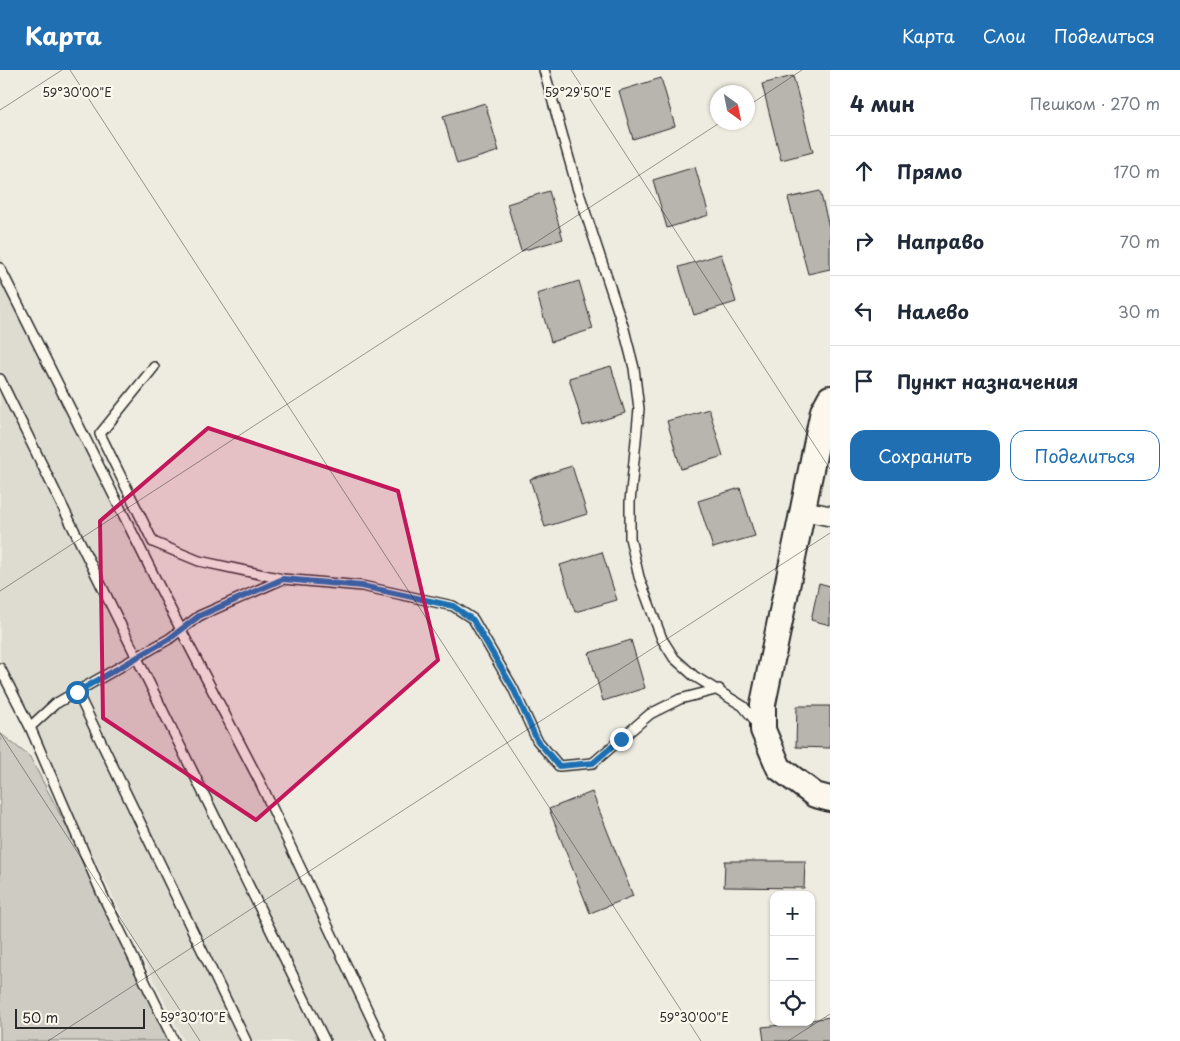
<!DOCTYPE html>
<html lang="ru">
<head>
<meta charset="utf-8">
<style>
  body { margin:0; font-family:"Playpen Sans",sans-serif; background:#f2f2f3; color:#1f2937 }
  .controls { position:absolute; right:15px; bottom:15px; display:grid; overflow:hidden; border-radius:10px; box-shadow:0 1px 4px #0004 }
  .controls button { width:45px; height:45px; display:grid; place-items:center; padding:0; border:0; border-bottom:1px solid #e0e1e3; background:#fff; color:#1f2937; font:25px sans-serif }
  .compass { position:absolute; left:710px; top:15px; width:45px; height:45px; border-radius:50%; background:#fff; box-shadow:0 1px 4px #0004; rotate:147deg }
  .scale { position:absolute; left:15px; bottom:12px; width:130px; box-sizing:border-box; padding-left:5px; border:2px solid #2b2b2b; border-top:0; font-size:14px; line-height:18px; white-space:nowrap; color:#2b2b2b; -webkit-text-stroke:4px #fbf7ec; paint-order:stroke }
  .stop { position:absolute; width:15px; height:15px; margin:-11px; border:4px solid #1f6fb2; border-radius:50%; background:#fff }
  .stop.end { background:#1f6fb2; border-color:#fff; box-shadow:0 1px 5px #0008 }
  .list { margin:0; padding:0; list-style:none }
  h2 { display:flex; justify-content:space-between; align-items:center; height:65px; margin:0; padding:0 20px; font-size:21px }
  h2 small { font-size:16px; font-weight:400; color:#747a83 }
  .list li { display:grid; grid-template-columns:32px 1fr auto; gap:15px; align-items:center; box-sizing:border-box; height:70px; padding:0 20px; border-top:1px solid #e0e1e3 }
  .list b { display:block; font-size:19px; white-space:nowrap }
  .list em { font-size:16px; font-style:normal; color:#747a83 }
  .actions { display:flex; gap:10px; padding:15px 20px }
  .actions a { flex:1; padding:11px 0; border:1px solid #1f6fb2; border-radius:15px; text-align:center; font-size:18px; color:#1f6fb2 }
  .actions .main { background:#1f6fb2; color:#fff }
  .icon { flex:none; width:28px; height:28px; fill:none; stroke:currentColor; stroke-width:2; stroke-linecap:round; stroke-linejoin:round }
  .map { position:relative; flex:none; width:830px; height:971px; overflow:hidden }
  header { display:flex; align-items:center; gap:30px; box-sizing:border-box; height:70px; padding:0 25px; background:#1f6fb2; color:#fff }
  header strong { font-size:24px }
  nav { display:flex; gap:28px; margin-inline-start:auto; font-size:18px }
  main { display:flex }
  aside { flex:1; background:#fff }
  .map>svg:first-child { display:block }
  .built { fill:#dedbd1 }
  .green { fill:#cecbc2; stroke:#7c7b76 }
  .building { fill:#b8b5ae; stroke:#2b2b2b }
  .lines { fill:none; stroke-linecap:round; stroke-linejoin:round }
  .service-casing { stroke:#2b2b2b; stroke-width:12 }
  .minor-casing { stroke:#2b2b2b; stroke-width:22 }
  .tertiary-casing { stroke:#2b2b2b; stroke-width:28 }
  .service { stroke:#fbf7ec; stroke-width:9 }
  .minor { stroke:#fbf7ec; stroke-width:19 }
  .tertiary { stroke:#fbf7ec; stroke-width:24 }
  .route { stroke:#1f6fb2; stroke-width:6 }
  .marked { fill:#c2185b; fill-opacity:0.2; stroke:#c2185b; stroke-width:4; stroke-linejoin:round }
  .ticks { fill:none; stroke:#2b2b2b; stroke-width:1; stroke-opacity:0.45 }
  .ticks-label { font-size:12px; text-anchor:middle; fill:#2b2b2b; stroke:#fbf7ec; stroke-width:4.5; stroke-linejoin:round; paint-order:stroke }
</style>
</head>
<body>
<header>
<strong>Карта</strong>
<nav><a>Карта</a><a>Слои</a><a>Поделиться</a></nav>
</header>
<main>
<div class="map">
<svg width="830" height="971" viewBox="0 0 830 971">
  <rect width="100%" height="100%" fill="#eeebe0"/>
  <filter id="ink" filterUnits="userSpaceOnUse"><feTurbulence type="fractalNoise" baseFrequency=".02" numOctaves="2"/><feDisplacementMap in="SourceGraphic" scale="10" xChannelSelector="R" yChannelSelector="G"/><feConvolveMatrix kernelMatrix="1 2 1 2 8 2 1 2 1" color-interpolation-filters="sRGB"/></filter>
  <g filter="url(#ink)">
    <!-- built -->
    <path class="built" d="M0 185 387 971H184L0 597Z"/>
    <!-- green -->
    <path class="green" d="M0 663 30 687 102 824 168 971H0Z"/>
    <!-- building -->
    <path class="building" d="M793 6 813 82 781 90 762 14Z
      M661 8 675 56 633 69 619 21Z
      M485 33 499 81 457 94 443 46Z
      M695 97 709 145 667 158 653 110Z
      M549 121 563 169 521 181 507 134Z
      M820 121 830 161V199L808 204 788 128Z
      M721 184 736 232 694 245 679 197Z
      M579 211 593 259 551 272 537 224Z
      M611 296 625 343 583 356 569 308Z
      M709 339 723 386 681 399 667 351Z
      M572 396 587 444 545 457 530 409Z
      M740 418 755 466 713 478 698 431Z
      M602 482 617 530 575 542 560 495Z
      M819 513 830 516V555L811 550Z
      M631 570 645 618 603 631 589 583Z
      M797 636H830V678L796 677Z
      M592 722 633 826 590 843 549 739Z
      M725 791H805L804 818 724 817Z
      M830 947V971H764L762 957 811 952V950Z"/>
    <g class="lines">
      <defs>
        <path id="service" d="M544 0 577 117 624 259 634 298 639 339 630 432V468L639 507 662 569 674 588 694 606 743 636 758 654
          M0 198 181 560 260 712 382 971
          M154 297 100 364 153 472 199 491 283 509
          M0 309 325 971
          M0 598 30 657 102 824 174 971
          M77 622 246 971
          M30 657 55 634 169 569 199 546 283 509 362 516 453 536 473 549 513 618 537 670 559 696 593 693 650 644 680 629 719 619"/>
        <path id="minor" d="M801 440 830 446"/>
        <path id="tertiary" d="M830 328 823 341 763 634V660L779 698 815 725 830 729"/>
      </defs>
      <!-- service casing -->
      <use href="#service" class="service-casing"/>
      <!-- minor casing -->
      <use href="#minor" class="minor-casing"/>
      <!-- tertiary casing -->
      <use href="#tertiary" class="tertiary-casing"/>
      <!-- service -->
      <use href="#service" class="service"/>
      <!-- minor -->
      <use href="#minor" class="minor"/>
      <!-- tertiary -->
      <use href="#tertiary" class="tertiary"/>
    </g>
  </g>
  <g class="lines" filter="url(#ink)">
    <!-- route -->
    <path class="route" d="M77 622 169 569 199 546 283 509 362 516 453 536 473 550 513 618 537 670 559 696 593 693 621 669"/>
  </g>
  <!-- marked area -->
  <path class="marked" d="M208 358 398 421 438 590 256 750 103 648 100 451Z"/>
  <!-- ticks -->
  <path class="ticks" d="M70 0 701 971M571 0 830 399M748 36 802 0M0 40 62 0M0 521 721 52M0 663 200 971M48 971 830 463M788 971 830 944"/>
  <g class="ticks-label">
    <text x="77" y="27">59°30'00"E</text>
    <text x="578" y="27">59°29'50"E</text>
    <text x="193" y="952">59°30'10"E</text>
    <text x="694" y="952">59°30'00"E</text>
  </g>
</svg>
<div class="controls">
<button>+</button>
<button>−</button>
<button><svg class="icon" aria-label="locate" viewBox="0 0 24 24"><circle cx="12" cy="12" r="6"/><path d="M12 2v4M12 18v4M2 12h4M18 12h4"/></svg></button>
</div>
<svg class="compass" viewBox="-18 -18 36 36"><path d="M0-13l5 13h-10z" fill="#e53935"/><path d="M0 13l5-13h-10z" fill="#747a83"/></svg>
<div class="scale">50 m</div>
<div class="stop" style="left:77px;top:622px"></div>
<div class="stop end" style="left:621px;top:669px"></div>
</div>
<aside>
<h2>4 мин<small>Пешком · 270 m</small></h2>
<ul class="list">
<li><svg class="icon" aria-label="ahead" viewBox="0 0 24 24"><path d="M12 20V5M6 11l6-6 6 6"/></svg><div><b>Прямо</b></div><em>170 m</em></li>
<li><svg class="icon" aria-label="right" viewBox="0 0 24 24"><path d="M7 20v-9h11M14 6l5 5-5 5"/></svg><div><b>Направо</b></div><em>70 m</em></li>
<li><svg class="icon" aria-label="left" viewBox="0 0 24 24"><path d="M17 20v-9H6M10 6l-5 5 5 5"/></svg><div><b>Налево</b></div><em>30 m</em></li>
<li><svg class="icon" aria-label="arrive" viewBox="0 0 24 24"><path d="M6 21V4h12l-3 4 3 4H6"/></svg><div><b>Пункт назначения</b></div></li>
</ul>
<div class="actions"><a class="main">Сохранить</a><a>Поделиться</a></div>
</aside>
</main>
</body>
</html>
